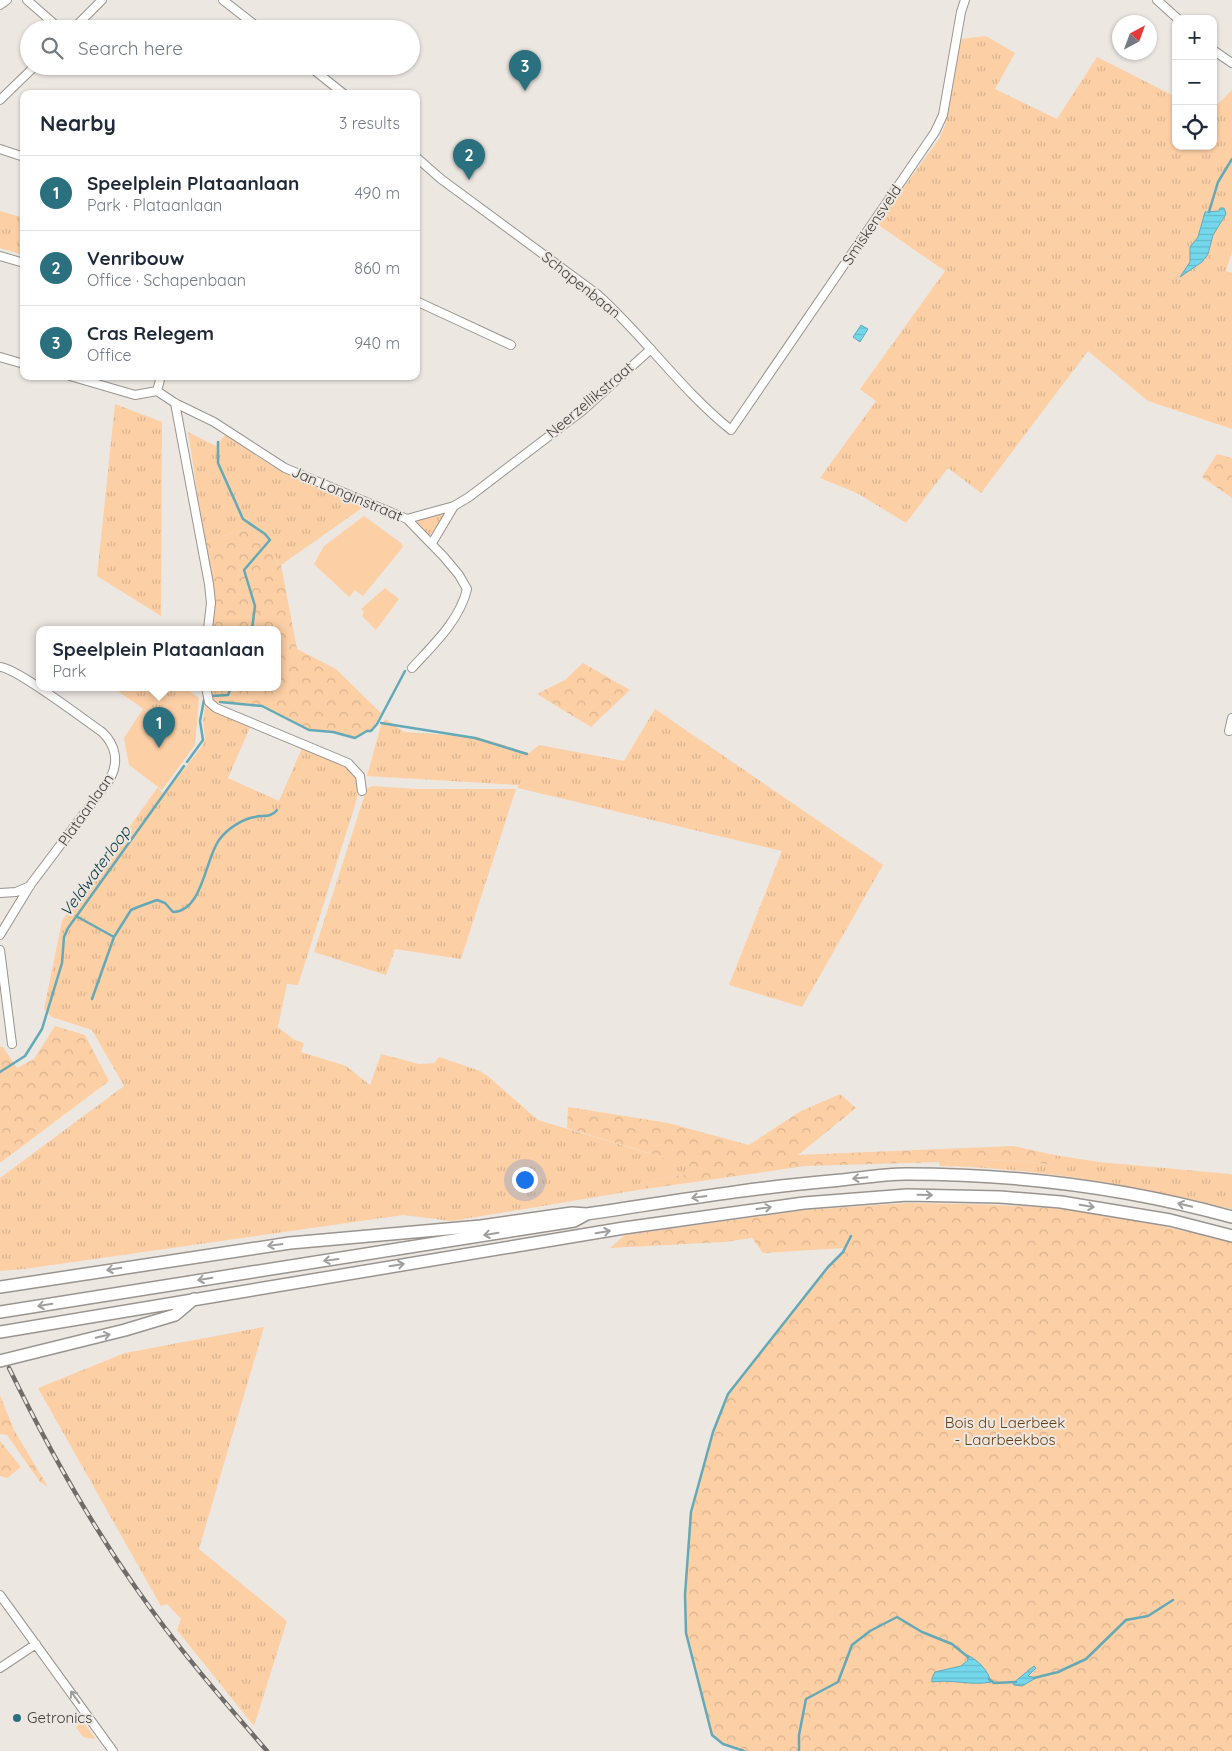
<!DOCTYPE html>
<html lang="en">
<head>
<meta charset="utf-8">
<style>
  body { margin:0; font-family:Quicksand,sans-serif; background:#f2f2f3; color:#1f2937 }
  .controls { position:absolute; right:15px; top:15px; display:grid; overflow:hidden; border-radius:10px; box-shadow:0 1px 4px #0004 }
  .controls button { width:45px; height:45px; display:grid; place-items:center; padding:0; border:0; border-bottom:1px solid #e0e1e3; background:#fff; color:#1f2937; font:25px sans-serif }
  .compass { position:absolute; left:1112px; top:15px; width:45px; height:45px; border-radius:50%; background:#fff; box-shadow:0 1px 4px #0004; rotate:41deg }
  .you { position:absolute; left:524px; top:1179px; width:18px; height:18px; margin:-12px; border:4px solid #fff; border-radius:50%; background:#1a73e8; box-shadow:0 0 0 8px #1a73e833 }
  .badge { display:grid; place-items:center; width:32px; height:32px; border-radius:50%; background:#2a707e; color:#fff; font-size:16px; font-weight:700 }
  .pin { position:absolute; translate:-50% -41px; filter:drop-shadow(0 1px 2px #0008) }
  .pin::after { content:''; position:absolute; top:26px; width:18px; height:15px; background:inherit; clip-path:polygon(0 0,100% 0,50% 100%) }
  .popup { position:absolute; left:36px; top:626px; width:245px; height:65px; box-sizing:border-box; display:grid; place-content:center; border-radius:10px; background:#fff; filter:drop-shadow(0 1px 4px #0005); font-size:16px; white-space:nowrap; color:#747a83 }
  .popup b { font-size:19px; color:#1f2937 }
  .popup::after { content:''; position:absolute; left:50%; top:100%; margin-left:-10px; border:10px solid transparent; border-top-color:#fff }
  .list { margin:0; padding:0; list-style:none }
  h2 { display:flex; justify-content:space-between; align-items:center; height:65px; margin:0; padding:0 20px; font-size:21px }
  h2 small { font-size:16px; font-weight:400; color:#747a83 }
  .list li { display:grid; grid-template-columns:32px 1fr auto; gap:15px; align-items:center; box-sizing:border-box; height:75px; padding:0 20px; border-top:1px solid #e0e1e3 }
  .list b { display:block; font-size:19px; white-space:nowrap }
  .list p { margin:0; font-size:16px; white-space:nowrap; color:#747a83 }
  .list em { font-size:16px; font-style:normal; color:#747a83 }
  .icon { flex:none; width:28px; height:28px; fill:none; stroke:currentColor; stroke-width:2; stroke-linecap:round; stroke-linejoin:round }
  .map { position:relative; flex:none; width:1232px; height:1751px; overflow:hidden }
  .search { position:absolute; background:#fff; box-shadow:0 1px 4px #0004; left:20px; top:20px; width:400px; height:55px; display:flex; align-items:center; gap:12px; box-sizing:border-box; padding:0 18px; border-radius:28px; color:#747a83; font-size:19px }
  .panel { position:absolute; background:#fff; box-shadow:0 1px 4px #0004; left:20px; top:90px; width:400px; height:290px; border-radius:10px }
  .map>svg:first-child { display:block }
  .grass { fill:url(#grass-tufts) }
  .forest { fill:url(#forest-crowns); fill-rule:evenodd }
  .park { fill:#fccfa5 }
  .water { fill:url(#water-rules); stroke:#64a9b7 }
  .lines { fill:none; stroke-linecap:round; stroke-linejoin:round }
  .stream { stroke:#64a9b7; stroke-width:2.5 }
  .minor-casing { stroke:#99948f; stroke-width:10 }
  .highway-casing { stroke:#99948f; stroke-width:14 }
  .minor { stroke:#fff; stroke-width:8 }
  .highway { stroke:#fff; stroke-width:11 }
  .rail-casing { stroke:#706c69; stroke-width:4.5 }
  .rail { stroke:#ede7e2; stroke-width:2.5; stroke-dasharray:8; stroke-linecap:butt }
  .oneway { stroke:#9f9e9c }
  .poi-dot { fill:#2a707e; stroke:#ede7e2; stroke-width:2 }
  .labels { text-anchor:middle; stroke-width:4; stroke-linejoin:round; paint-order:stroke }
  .street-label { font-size:15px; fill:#3f3c3a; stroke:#ede7e2 }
  .park-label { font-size:15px; fill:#653f15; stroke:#ede7e2 }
  .poi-label { font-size:15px; fill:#3f3c3a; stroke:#ede7e2; text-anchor:start }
  .water-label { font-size:16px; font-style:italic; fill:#053740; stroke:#ede7e2 }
</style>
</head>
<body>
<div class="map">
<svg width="1232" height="1751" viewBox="0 0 1232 1751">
  <defs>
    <pattern id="grass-tufts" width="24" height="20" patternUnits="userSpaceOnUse" patternTransform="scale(1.25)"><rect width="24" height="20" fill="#fccfa5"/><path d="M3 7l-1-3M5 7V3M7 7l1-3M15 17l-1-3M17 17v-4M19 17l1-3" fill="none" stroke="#d9b38f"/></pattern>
    <pattern id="forest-crowns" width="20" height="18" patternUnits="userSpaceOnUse" patternTransform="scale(1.25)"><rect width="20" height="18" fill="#fccfa5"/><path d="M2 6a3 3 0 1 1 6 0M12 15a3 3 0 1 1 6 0" fill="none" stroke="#d9b38f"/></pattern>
    <pattern id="water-rules" width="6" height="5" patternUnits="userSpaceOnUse" patternTransform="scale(1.25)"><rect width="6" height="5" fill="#74d8ed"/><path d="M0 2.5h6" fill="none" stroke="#65bacc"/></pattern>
  </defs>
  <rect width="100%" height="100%" fill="#ede7e2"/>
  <!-- grass -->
  <path class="grass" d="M986 36 1015 53 995 89 1057 119 1097 57 1176 97V146H1213V109L1232 90V252L1226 271 1232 273V429L1148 401 1088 351 981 493 948 468 906 523 857 493 820 478 876 401 860 389 945 271 877 224 939 139 945 126 960 39Z
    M0 211 24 218V255L0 248Z
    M115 404 162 422 161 616 97 576Z
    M188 432 216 446 225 435 280 471 353 502 362 508 281 565 255 526 205 542Z
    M445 513 430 536 417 525 418 520Z
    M112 687H184L199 698 195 745Z
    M205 705 251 725 228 778 279 801 302 748C330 759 366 763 356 802L298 985 287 984 278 1027 293 1039 304 1043 301 1052 346 1066 370 1085 381 1054 419 1064 434 1063 439 1057 480 1071 489 1077 538 1120 707 1171 658 1179 638 1190 452 1221 403 1215 24 1269 0 1271V1178L124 1086 92 1030 52 1017 44 1009 62 921 158 787 164 795 203 745 205 738 203 721Z
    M655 709 883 865 802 1007 729 985 782 851 518 788V785L367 776 381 725 386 719 404 732 478 737 529 753 539 745 624 761Z
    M373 786 417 789H516L461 959 395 949 386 975 314 952 365 794 368 788Z
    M1054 1155 1099 1162 1229 1174 1232 1175V1209C1136 1186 1039 1168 940 1166L939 1162 1011 1160 1053 1165Z
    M264 1327 199 1549 287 1621 254 1726 177 1630 181 1619 167 1604 161 1606 38 1388 125 1353Z
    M83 1722 95 1738 93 1739 83 1737 76 1727Z"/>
  <!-- forest -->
  <path class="forest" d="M1217 454 1232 458V498L1202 477Z
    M255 526 281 565 297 649 336 669 381 713 371 731H367L355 738 333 732 309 730 262 706 212 702 209 687H278V629H211L205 542Z
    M583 663 630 690 591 727 537 694 565 680Z
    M55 1026 85 1035 109 1081 0 1163V1047H3L17 1068 34 1059Z
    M840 1094 856 1108 798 1155 1014 1146 1054 1155 1053 1165 1011 1160 805 1166 638 1190 658 1179 706 1171 567 1128 568 1107 668 1123 749 1145 799 1112Z
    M908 1203C958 1204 1009 1204 1060 1209 1118 1216 1176 1228 1232 1243V1751H744L723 1744 712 1735 686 1633 685 1595 689 1525 713 1432 722 1406 734 1385 845 1248 763 1253 752 1238 724 1242 610 1248 625 1235 805 1210ZM967 1655 985 1683C967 1684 951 1679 933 1682L935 1672 961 1666 968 1660ZM1034 1666 1036 1669 1028 1677 1036 1678 1026 1684 1013 1682Z
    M0 1395 14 1430 48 1487 40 1482 7 1435 0 1434Z
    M0 1441 21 1467 7 1478 0 1476Z"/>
  <!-- park -->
  <path class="park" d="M364 516 401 543 403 547 363 596 355 590 349 597 314 564 324 546Z
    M385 588 399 599 376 630 362 616 364 612 361 609Z
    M143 709 195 745 162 790 129 765 124 738Z"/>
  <!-- water -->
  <path class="water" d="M1220 208H1224L1226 214 1213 235 1208 254 1202 262 1180 277 1190 262V247L1198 237 1205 212 1219 211Z
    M861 325 868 329 860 342 853 337Z
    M967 1655C978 1660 988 1670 991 1682 971 1686 953 1679 932 1682V1678L935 1672 961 1666 968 1660Z
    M1034 1666 1036 1668 1028 1676 1036 1678 1022 1686 1014 1685 1013 1683Z"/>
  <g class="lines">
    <!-- stream -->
    <path class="stream" d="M1209 212 1218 182 1232 159
      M218 442V463L243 519 265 534 270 540 244 570 255 606 252 629
      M212 696 228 695 231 687
      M220 702 262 706 309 730 333 732 355 738 367 731H371L377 724 405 671
      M381 723 475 738 527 754
      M187 762 203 740 200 721 204 700
      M76 916 114 937 131 910 138 907 157 900 165 903 173 912C203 911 205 859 219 840 227 829 242 819 255 817 263 815 271 818 277 810
      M92 999 114 937
      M0 1072 25 1056 42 1029 62 963 64 937 68 928 184 766
      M1034 1678 1058 1672 1086 1659 1126 1620 1148 1616 1173 1600
      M989 1679 994 1683 1016 1682
      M744 1751 723 1744 712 1735 686 1633 685 1595 691 1512 713 1432 728 1394 828 1267 843 1252 851 1236
      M799 1751V1735L806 1699 838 1682 852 1645 870 1631 897 1617 922 1632 952 1644 968 1657"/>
    <defs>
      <path id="minor" d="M27 0 60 29
        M223 0 260 29
        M1157 0 1178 19
        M0 5 7 0
        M73 29 102 0
        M1213 50 1232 63
        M309 66 344 94
        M0 100 35 66
        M0 149 24 157
        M416 157 441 179 597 294C645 337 681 390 731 430L935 132 943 115 961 12 965 0
        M0 256 24 263
        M416 301 511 345
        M0 357 24 364
        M70 376 135 395 157 391 175 403 214 422 285 468 407 519 444 557 459 575 467 589C460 620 433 645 412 668
        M157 391 161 376
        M175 403 209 584 211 603 208 629
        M407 519 454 506 469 497 582 411 651 349
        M432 543 454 506
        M0 667C17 668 83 719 102 732 116 745 119 762 110 779L31 884 0 935
        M206 687 209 702 216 708 348 763 360 776 362 791
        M1229 731 1232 718
        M0 893 16 892 30 886
        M0 950 12 1044
        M0 1595 113 1751
        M0 1668 36 1644"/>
      <path id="highway" d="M0 1287 290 1243 481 1226 572 1213 587 1214C668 1202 749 1188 831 1181 856 1179 881 1174 906 1174 1015 1174 1127 1188 1232 1217
        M0 1312 536 1227 574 1221 585 1215
        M0 1332 624 1228 804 1203 907 1195 1000 1197 1061 1202 1170 1220 1232 1236
        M0 1361 125 1330 175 1315 194 1299"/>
    </defs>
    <!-- minor casing -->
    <use href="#minor" class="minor-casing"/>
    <!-- highway casing -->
    <use href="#highway" class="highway-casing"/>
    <!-- minor -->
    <use href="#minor" class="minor"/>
    <!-- highway -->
    <use href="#highway" class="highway"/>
    <defs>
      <path id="rail" d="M9 1368C46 1444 87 1518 136 1588 176 1646 221 1698 267 1751"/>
    </defs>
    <!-- rail casing -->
    <use href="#rail" class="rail-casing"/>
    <!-- rail -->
    <use href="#rail" class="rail"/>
  </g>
  <!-- one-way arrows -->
  <defs><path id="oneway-shaft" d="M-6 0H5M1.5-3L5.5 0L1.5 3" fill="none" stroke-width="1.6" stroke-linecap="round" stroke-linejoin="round" transform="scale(1.25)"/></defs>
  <g class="oneway">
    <use href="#oneway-shaft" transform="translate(860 1178) rotate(175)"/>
    <use href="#oneway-shaft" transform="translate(925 1195) rotate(1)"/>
    <use href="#oneway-shaft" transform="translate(699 1197) rotate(172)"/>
    <use href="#oneway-shaft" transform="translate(1185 1205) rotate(-167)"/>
    <use href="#oneway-shaft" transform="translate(1087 1206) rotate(9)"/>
    <use href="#oneway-shaft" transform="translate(764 1208) rotate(-8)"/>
    <use href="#oneway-shaft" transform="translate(603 1232) rotate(-9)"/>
    <use href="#oneway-shaft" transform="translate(491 1234) rotate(171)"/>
    <use href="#oneway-shaft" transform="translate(275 1245) rotate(172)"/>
    <use href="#oneway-shaft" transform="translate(331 1260) rotate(172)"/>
    <use href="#oneway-shaft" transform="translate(397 1265) rotate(-9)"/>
    <use href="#oneway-shaft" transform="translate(114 1269) rotate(171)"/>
    <use href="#oneway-shaft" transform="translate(205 1279) rotate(171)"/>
    <use href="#oneway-shaft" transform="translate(45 1305) rotate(171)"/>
    <use href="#oneway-shaft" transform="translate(103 1336) rotate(-14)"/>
    <use href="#oneway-shaft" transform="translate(75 1697) rotate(-126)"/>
  </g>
  <!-- markers -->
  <circle class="poi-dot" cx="17" cy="1718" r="5"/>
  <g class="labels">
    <!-- street labels -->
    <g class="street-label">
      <text transform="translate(872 225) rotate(-56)" y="5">Smiskensveld</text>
      <text transform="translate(581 285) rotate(39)" y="5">Schapenbaan</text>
      <text transform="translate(590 400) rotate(-40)" y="5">Neerzellikstraat</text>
      <text transform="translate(347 494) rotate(23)" y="5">Jan Longinstraat</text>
      <text transform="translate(86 810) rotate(-55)" y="5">Plataanlaan</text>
    </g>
    <!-- park labels -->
    <g class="park-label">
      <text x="1005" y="1428">Bois du Laerbeek<tspan x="1005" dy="17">- Laarbeekbos</tspan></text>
    </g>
    <!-- poi labels -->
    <g class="poi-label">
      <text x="27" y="1723">Getronics</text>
    </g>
    <!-- water labels -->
    <g class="water-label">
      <text transform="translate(95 871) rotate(-54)" y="6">Veldwaterloop</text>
    </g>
  </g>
</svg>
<div class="controls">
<button>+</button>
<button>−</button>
<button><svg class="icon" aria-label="locate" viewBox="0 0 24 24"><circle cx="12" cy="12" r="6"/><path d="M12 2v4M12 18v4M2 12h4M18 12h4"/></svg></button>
</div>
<svg class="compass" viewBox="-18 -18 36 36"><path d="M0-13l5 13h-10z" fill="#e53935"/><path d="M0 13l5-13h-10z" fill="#747a83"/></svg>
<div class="you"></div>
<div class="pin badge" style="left:159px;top:748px">1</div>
<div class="popup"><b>Speelplein Plataanlaan</b>Park</div>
<div class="pin badge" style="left:469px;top:180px">2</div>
<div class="pin badge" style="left:525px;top:91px">3</div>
<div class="search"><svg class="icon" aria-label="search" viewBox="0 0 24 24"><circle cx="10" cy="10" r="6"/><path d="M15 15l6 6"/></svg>Search here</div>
<section class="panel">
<h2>Nearby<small>3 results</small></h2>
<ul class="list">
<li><span class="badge">1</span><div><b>Speelplein Plataanlaan</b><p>Park · Plataanlaan</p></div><em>490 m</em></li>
<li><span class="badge">2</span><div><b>Venribouw</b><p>Office · Schapenbaan</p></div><em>860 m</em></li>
<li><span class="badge">3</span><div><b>Cras Relegem</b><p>Office</p></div><em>940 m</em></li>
</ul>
</section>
</div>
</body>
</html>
